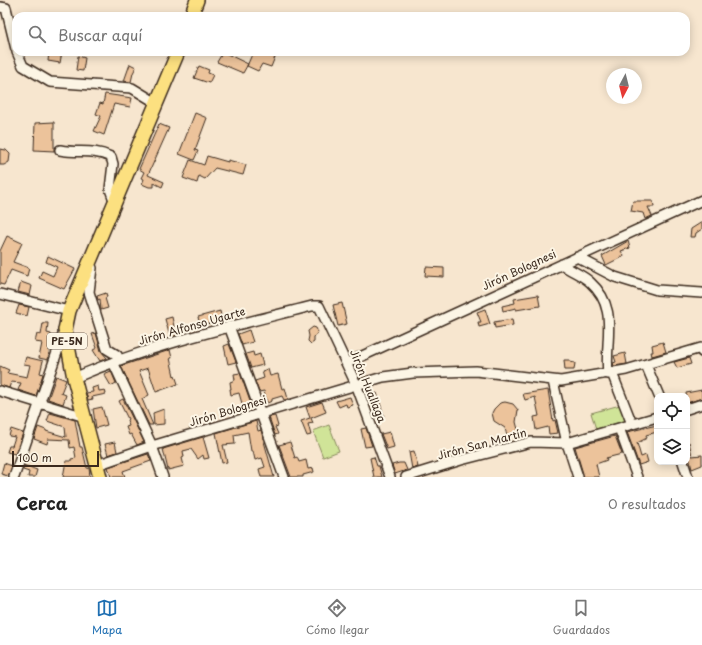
<!DOCTYPE html>
<html lang="es">
<head>
<meta charset="utf-8">
<style>
  body { margin:0; font-family:"Playpen Sans",sans-serif; background:#f2f2f2; color:#222 }
  .controls { position:absolute; right:12px; bottom:12px; display:grid; overflow:hidden; border-radius:8px; box-shadow:0 2px 10px #0003 }
  .controls button { width:36px; height:36px; display:grid; place-items:center; padding:0; border:0; border-bottom:1px solid #e0e0e0; background:#fff; color:#222; font:20px sans-serif }
  .compass { position:absolute; left:606px; top:68px; width:36px; height:36px; border-radius:50%; background:#fff; box-shadow:0 2px 10px #0003; rotate:187deg }
  .scale { position:absolute; left:12px; bottom:10px; width:87px; box-sizing:border-box; padding-left:4px; border:2px solid #3b2a1e; border-top:0; font-size:11px; line-height:14px; white-space:nowrap; color:#3b2a1e; -webkit-text-stroke:3px #fcf5e5; paint-order:stroke }
  .list { margin:0; padding:0; list-style:none }
  h2 { display:flex; justify-content:space-between; align-items:center; height:52px; margin:0; padding:0 16px; font-size:17px }
  h2 small { font-size:13px; font-weight:400; color:#767676 }
  .icon { flex:none; width:22px; height:22px; fill:none; stroke:currentColor; stroke-width:2; stroke-linecap:round; stroke-linejoin:round }
  .map { position:relative; flex:none; width:702px; height:477px; overflow:hidden }
  .search { position:absolute; background:#fff; box-shadow:0 2px 10px #0003; left:12px; right:12px; top:12px; height:44px; display:flex; align-items:center; gap:10px; box-sizing:border-box; padding:0 14px; border-radius:12px; color:#767676; font-size:15px }
  .sheet { height:112px; background:#fff }
  nav { display:flex; justify-content:space-around; align-items:center; box-sizing:border-box; height:56px; border-top:1px solid #e0e0e0; background:#fff; font-size:11px; color:#767676 }
  nav a { display:grid; justify-items:center; gap:2px }
  nav .on { color:#1f6fb2 }
  .map>svg:first-child { display:block }
  .green { fill:#d0e498; stroke:#86875b }
  .building { fill:#ecc39b; stroke:#3b2a1e }
  .lines { fill:none; stroke-linecap:round; stroke-linejoin:round }
  .minor-casing { stroke:#3b2a1e; stroke-width:12 }
  .highway-casing { stroke:#3b2a1e; stroke-width:16 }
  .minor { stroke:#fcf5e5; stroke-width:9 }
  .highway { stroke:#fce080; stroke-width:13 }
  .labels { text-anchor:middle; stroke-width:4; stroke-linejoin:round; paint-order:stroke }
  .shield { fill:#fcf5e5; stroke:#75675a; stroke-width:1 }
  .shield-label { font-size:10px; font-weight:bold; fill:#3b2a1e }
  .street-label { font-size:11px; fill:#3b2a1e; stroke:#fcf5e5 }
</style>
</head>
<body>
<div class="map">
<svg width="702" height="477" viewBox="0 0 702 477">
  <rect width="100%" height="100%" fill="#f7e6cf"/>
  <filter id="ink" filterUnits="userSpaceOnUse"><feTurbulence type="fractalNoise" baseFrequency=".025" numOctaves="2"/><feDisplacementMap in="SourceGraphic" scale="8" xChannelSelector="R" yChannelSelector="G"/><feConvolveMatrix kernelMatrix="1 2 1 2 8 2 1 2 1" color-interpolation-filters="sRGB"/></filter>
  <g filter="url(#ink)">
    <!-- green -->
    <path class="green" d="M620 405 625 421 596 429 591 413Z
      M329 425 339 451 323 457 313 431Z"/>
    <!-- building -->
    <path class="building" d="M49 52H62L60 63 48 61Z
      M223 52 248 64 243 73 217 62Z
      M253 52H277L271 67 262 64 258 71 247 66Z
      M78 56 85 58 83 71 76 70Z
      M130 64 136 67 133 73 131 82 124 81Z
      M199 66 209 70 208 73 213 75 209 83 194 78Z
      M105 94 132 98 130 107 114 104 104 135 94 131 101 116 96 114 100 103 103 104Z
      M195 113 207 118 195 150 198 151 194 160 179 154Z
      M54 122V151L34 150 35 123Z
      M159 124 169 128 148 175 164 182 162 187 154 183V187H149L142 184 144 179 141 178 144 172 139 169Z
      M0 149 6 150 10 154 9 162 4 165H0Z
      M207 156 228 162V160L246 165 243 175 215 168 205 179 199 176 197 183 183 178 190 160 204 165Z
      M633 201H653L654 207H648L652 216 645 219 643 213 631 211Z
      M702 222V229L696 233 695 237H690L691 229Z
      M7 236 22 243 13 262 29 268 27 276 11 270 4 285 0 284V251Z
      M628 241 630 248 621 251 624 256 606 265 602 256Z
      M48 256 75 269 64 289 39 278 42 271 53 276 57 267 46 262Z
      M426 267 444 268V277L425 276Z
      M21 282 32 286 30 295 18 292Z
      M106 293 107 297 105 298 108 308 101 310 100 299 98 300 97 296Z
      M538 295 540 306 516 310V308L503 311 502 306 515 303 514 299Z
      M342 303 347 324 338 326 333 305Z
      M19 305 29 307 27 316 16 313Z
      M485 309 490 324 479 327 478 322H481L477 312Z
      M220 311 222 321 200 325 198 317Z
      M172 317 176 336 170 337 165 319Z
      M512 319 513 325 495 328 494 322Z
      M43 323H48L47 333 51 334 48 360 39 358 42 343 35 342 37 334 41 335Z
      M313 327 316 328 318 332 314 337V342L311 344 308 341 309 336 308 331Z
      M249 330 253 342 242 345 238 334Z
      M96 333 101 351 107 358 100 361 93 350 97 348 92 334Z
      M663 342 666 352 652 356 651 352H653L652 345Z
      M229 344 236 362 228 364 224 346Z
      M170 350 172 358H170L174 376 175 375 178 384 156 392 148 368 139 371 149 395 142 399 153 425H149L121 366Z
      M253 352 254 356 260 354 263 365 251 368 246 354Z
      M625 353 627 364 614 366 613 363 616 362 614 356Z
      M26 357 43 361 40 373 43 374 36 396 18 390 21 383 11 382 9 388 0 385V366L9 370 7 373 27 377 30 365 24 364Z
      M689 358 691 364 677 368 674 362Z
      M564 360H570V362L575 363 574 370H565Z
      M268 369 270 376 278 374 282 389 285 388 288 399 284 400 282 396 272 399V401L267 403 264 391 259 392 255 381 264 378 262 371Z
      M111 371 116 383 111 386 104 374Z
      M240 373 252 407 248 408 249 411 242 413 240 408 243 407 239 393 231 395 230 389H231L230 382 235 380 234 374Z
      M56 376 66 380 61 393 66 395 63 404 48 399Z
      M98 386 99 391 105 390 106 394 92 397 93 399 88 400 86 393 93 392 92 388Z
      M548 390 553 421 555 420 558 433 549 434 548 427 536 430 534 417 539 416 535 397 525 400 523 394Z
      M702 390V398L687 403 686 393Z
      M377 393 384 416 376 418 371 401H369L367 396Z
      M350 397 353 405 347 407 346 404 339 407 336 401Z
      M123 399 144 442 137 445 131 434 129 435 126 427 129 426 127 420 128 419 119 401Z
      M322 402 326 412 311 418 313 423 308 424 311 435 307 436 301 421 310 418 306 407Z
      M505 402 513 404 518 410 516 422 519 433 507 436 505 428 494 421 492 413 494 409 500 403Z
      M102 407 107 425 96 428 93 409Z
      M164 409V424L154 425 153 413Z
      M50 413 75 420 80 447H82L87 468H89L90 477H63L66 461H71V459L76 458 74 447 70 448 69 440 48 439 47 444 34 439 38 427 46 430V431L66 437 65 427 47 421Z
      M275 416 278 426 275 427 278 434 275 435 269 417Z
      M256 421 258 431 261 430 263 438 274 477H261L259 469 265 467 262 458 255 460 253 451H251L248 432 234 435 235 444 223 445 227 462 222 463 216 433Z
      M657 425V432L646 435 647 438 637 443 641 457 646 455 648 462 639 465 627 432Z
      M366 428 372 446 365 447 361 429Z
      M11 429 23 433 15 454 7 452 9 446H12L15 437 9 436Z
      M390 432 394 447 387 449 381 434Z
      M615 436 622 454 606 458 607 460 596 464 599 477H584L575 447Z
      M203 437 209 458 204 459 203 455 198 459 191 449 183 451 184 457 182 458 184 466 168 470 163 449Z
      M115 442 117 452 108 455 105 444Z
      M290 442 295 458 297 457 299 462 306 460 308 469 313 468 314 472 303 475V477H291L279 445Z
      M689 442 692 456 702 455V465L692 469 689 457 687 458V443Z
      M414 451 418 467 412 469 409 452Z
      M148 454 151 461 123 471 125 477H111L108 467Z
      M374 457 377 466H379L382 477H374L370 458Z
      M4 463 12 466 8 476 1 474Z
      M399 463H404L407 470 395 474 392 465Z
      M24 465 37 470 35 477H28L29 472 23 470Z"/>
    <g class="lines">
      <defs>
        <path id="minor" d="M0 7 6 8 16 49
          M17 52 23 66 50 82 132 88 155 102
          M60 150C80 154 91 148 111 157L113 164 110 189 115 203
          M577 257 615 277 657 290 702 293
          M89 263 92 268 89 292 107 349 117 355 119 360
          M562 264C570 271 581 274 590 282 620 309 604 340 608 374
          M0 294 69 311
          M229 326 284 477
          M113 362 152 446 163 477
          M347 363 702 200
          M646 365 659 396
          M612 373 632 424
          M74 378C150 345 232 326 312 306H319L356 384 390 477
          M553 381 567 443 578 477
          M0 391 85 417
          M687 409 702 404
          M619 428 637 477
          M683 462 688 477
          M97 465 152 446 383 377 413 373 476 371 561 381 626 370 701 348 702 352
          M14 477 64 332
          M406 477 461 460 531 442 567 443 657 417"/>
        <path id="highway" d="M191 16 197 0
          M100 477 74 378 65 330 69 311 178 52"/>
      </defs>
      <!-- minor casing -->
      <use href="#minor" class="minor-casing"/>
      <!-- highway casing -->
      <use href="#highway" class="highway-casing"/>
      <!-- minor -->
      <use href="#minor" class="minor"/>
      <!-- highway -->
      <use href="#highway" class="highway"/>
    </g>
  </g>
  <g class="labels">
    <!-- shield labels -->
    <rect class="shield" x="47" y="333" width="40" height="16" rx="3"/>
    <g class="shield-label">
      <text x="67" y="345">PE-5N</text>
    </g>
    <!-- street labels -->
    <g class="street-label">
      <text transform="translate(519 270) rotate(-25)" y="4">Jirón Bolognesi</text>
      <text transform="translate(192 326) rotate(-16)" y="4">Jirón Alfonso Ugarte</text>
      <text transform="translate(368 386) rotate(68)" y="4">Jirón Huallaga</text>
      <text transform="translate(228 411) rotate(-17)" y="4">Jirón Bolognesi</text>
      <text transform="translate(482 444) rotate(-15)" y="4">Jirón San Martín</text>
    </g>
  </g>
</svg>
<div class="controls">
<button><svg class="icon" aria-label="locate" viewBox="0 0 24 24"><circle cx="12" cy="12" r="6"/><path d="M12 2v4M12 18v4M2 12h4M18 12h4"/></svg></button>
<button><svg class="icon" aria-label="layers" viewBox="0 0 24 24"><path d="M12 4l9 5-9 5-9-5zM3 14l9 5 9-5"/></svg></button>
</div>
<svg class="compass" viewBox="-18 -18 36 36"><path d="M0-13l5 13h-10z" fill="#e53935"/><path d="M0 13l5-13h-10z" fill="#767676"/></svg>
<div class="scale">100 m</div>
<div class="search"><svg class="icon" aria-label="search" viewBox="0 0 24 24"><circle cx="10" cy="10" r="6"/><path d="M15 15l6 6"/></svg>Buscar aquí</div>
</div>
<section class="sheet">
<h2>Cerca<small>0 resultados</small></h2>
<ul class="list">
</ul>
</section>
<nav>
<a class="on"><svg class="icon" aria-label="map" viewBox="0 0 24 24"><path d="M3 6l6-2 6 2 6-2v14l-6 2-6-2-6 2zM9 4v14M15 6v14"/></svg>Mapa</a>
<a><svg class="icon" aria-label="directions" viewBox="0 0 24 24"><path d="M12 3l9 9-9 9-9-9zM9 14v-3h6M13 9l2 2-2 2"/></svg>Cómo llegar</a>
<a><svg class="icon" aria-label="saved" viewBox="0 0 24 24"><path d="M7 4h10v16l-5-4-5 4z"/></svg>Guardados</a>
</nav>
</body>
</html>
